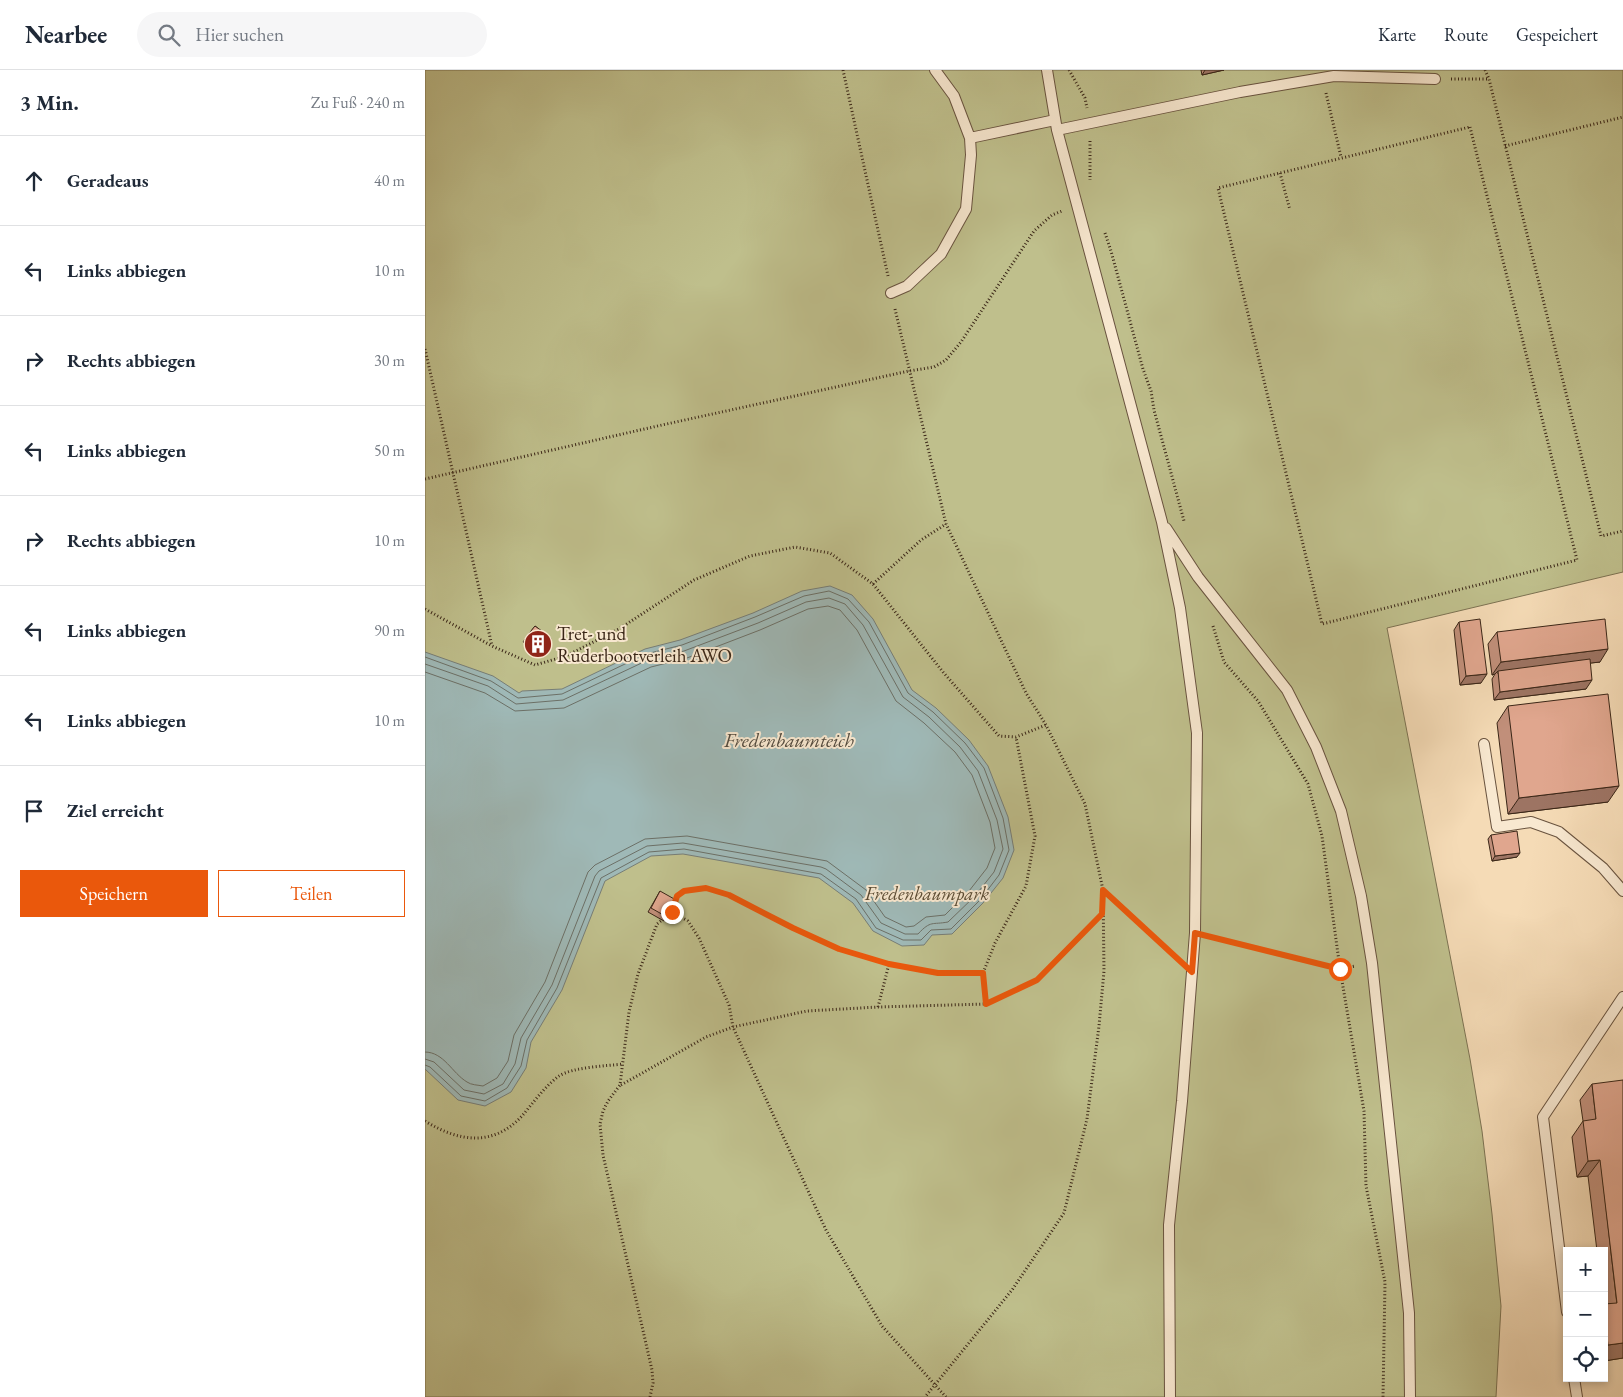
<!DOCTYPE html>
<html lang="de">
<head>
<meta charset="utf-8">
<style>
  body { margin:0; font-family:"EB Garamond",serif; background:#f6f6f7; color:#1f2937 }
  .controls { position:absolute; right:15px; bottom:15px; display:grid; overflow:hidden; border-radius:0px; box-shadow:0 2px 8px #0003 }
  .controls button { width:45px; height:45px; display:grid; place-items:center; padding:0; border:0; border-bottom:1px solid #e0e1e3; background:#fff; color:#1f2937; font:25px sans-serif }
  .stop { position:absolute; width:15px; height:15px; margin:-11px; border:4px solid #ea580c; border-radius:50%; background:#fff }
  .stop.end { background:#ea580c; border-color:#fff; box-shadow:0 1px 5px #0008 }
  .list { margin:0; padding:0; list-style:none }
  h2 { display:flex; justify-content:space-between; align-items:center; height:65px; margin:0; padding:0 20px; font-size:21px }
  h2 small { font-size:16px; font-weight:400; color:#747a83 }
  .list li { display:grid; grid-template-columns:32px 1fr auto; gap:15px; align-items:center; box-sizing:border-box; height:90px; padding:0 20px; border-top:1px solid #e0e1e3 }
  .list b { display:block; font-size:19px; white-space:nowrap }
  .list em { font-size:16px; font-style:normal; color:#747a83 }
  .actions { display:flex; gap:10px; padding:15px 20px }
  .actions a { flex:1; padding:11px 0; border:1px solid #ea580c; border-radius:0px; text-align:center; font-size:18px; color:#ea580c }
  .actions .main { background:#ea580c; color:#fff }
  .icon { flex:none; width:28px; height:28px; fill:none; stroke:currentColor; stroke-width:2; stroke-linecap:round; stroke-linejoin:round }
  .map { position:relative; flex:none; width:1198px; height:1327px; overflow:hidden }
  header { display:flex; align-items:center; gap:30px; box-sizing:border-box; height:70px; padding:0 25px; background:#fff; border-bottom:1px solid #e0e1e3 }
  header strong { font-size:24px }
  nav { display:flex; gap:28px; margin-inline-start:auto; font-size:18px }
  .search { width:350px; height:45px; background:#f6f6f7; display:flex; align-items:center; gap:12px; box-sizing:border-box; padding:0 18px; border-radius:28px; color:#747a83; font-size:19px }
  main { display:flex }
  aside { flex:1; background:#fff }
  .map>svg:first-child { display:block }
  .green { fill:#bfbf8c; stroke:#7c7252 }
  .water { fill:#9fb9b7; stroke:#777e77 }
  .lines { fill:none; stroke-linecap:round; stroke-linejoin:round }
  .shore { stroke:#6c7067; stroke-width:1 }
  .lane-casing { stroke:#69533f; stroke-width:12 }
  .path { stroke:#3a2617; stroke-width:3; stroke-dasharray:1 2.5; stroke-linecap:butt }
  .lane { stroke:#f8e8d0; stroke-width:10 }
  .wall { fill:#c18f7a; stroke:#3a2617 }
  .shaded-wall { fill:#9d7463; stroke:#3a2617 }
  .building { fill:#e0a68e; stroke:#3a2617 }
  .route { stroke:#ea580c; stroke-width:6 }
  .labels { text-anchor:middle; stroke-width:4; stroke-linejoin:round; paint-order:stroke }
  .poi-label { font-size:19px; fill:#3a2617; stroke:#f8e8d0; text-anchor:start }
  .park-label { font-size:19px; font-style:italic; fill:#5b4c34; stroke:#f8e8d0 }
  .water-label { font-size:20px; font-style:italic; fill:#534b3f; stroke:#f8e8d0 }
</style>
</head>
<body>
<header>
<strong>Nearbee</strong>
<div class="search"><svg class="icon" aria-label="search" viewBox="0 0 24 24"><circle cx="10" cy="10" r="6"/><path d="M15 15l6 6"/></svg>Hier suchen</div>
<nav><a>Karte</a><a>Route</a><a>Gespeichert</a></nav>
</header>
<main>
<aside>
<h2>3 Min.<small>Zu Fuß · 240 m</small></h2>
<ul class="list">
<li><svg class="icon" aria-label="ahead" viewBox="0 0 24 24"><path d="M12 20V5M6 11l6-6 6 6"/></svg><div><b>Geradeaus</b></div><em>40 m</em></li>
<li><svg class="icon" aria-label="left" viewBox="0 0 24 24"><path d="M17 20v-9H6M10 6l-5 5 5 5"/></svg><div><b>Links abbiegen</b></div><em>10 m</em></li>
<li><svg class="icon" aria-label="right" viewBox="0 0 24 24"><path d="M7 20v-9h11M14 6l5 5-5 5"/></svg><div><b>Rechts abbiegen</b></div><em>30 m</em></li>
<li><svg class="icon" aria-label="left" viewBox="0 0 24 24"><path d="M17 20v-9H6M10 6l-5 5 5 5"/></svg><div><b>Links abbiegen</b></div><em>50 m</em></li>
<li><svg class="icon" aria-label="right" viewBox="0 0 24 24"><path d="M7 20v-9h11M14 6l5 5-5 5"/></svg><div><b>Rechts abbiegen</b></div><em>10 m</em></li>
<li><svg class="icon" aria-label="left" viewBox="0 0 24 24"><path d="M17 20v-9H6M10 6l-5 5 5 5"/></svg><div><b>Links abbiegen</b></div><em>90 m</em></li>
<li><svg class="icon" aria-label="left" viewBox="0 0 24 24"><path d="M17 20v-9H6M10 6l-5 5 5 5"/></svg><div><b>Links abbiegen</b></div><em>10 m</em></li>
<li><svg class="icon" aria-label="arrive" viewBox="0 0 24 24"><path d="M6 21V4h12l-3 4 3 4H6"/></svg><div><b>Ziel erreicht</b></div></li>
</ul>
<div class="actions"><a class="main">Speichern</a><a>Teilen</a></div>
</aside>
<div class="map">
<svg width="1198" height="1327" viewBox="0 0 1198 1327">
  <rect width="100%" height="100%" fill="#f5dbb6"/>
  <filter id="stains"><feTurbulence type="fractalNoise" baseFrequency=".004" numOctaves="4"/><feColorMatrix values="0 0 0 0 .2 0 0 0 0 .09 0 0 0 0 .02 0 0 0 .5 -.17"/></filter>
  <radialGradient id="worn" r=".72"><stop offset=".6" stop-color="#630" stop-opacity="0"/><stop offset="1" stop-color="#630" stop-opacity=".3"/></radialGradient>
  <!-- green -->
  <path class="green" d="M0 0H1198V502L962 558 1045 989 1057 1061 1067 1144 1076 1236 1071 1327H0Z"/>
  <!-- water -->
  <path class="water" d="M405 516 427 525 448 549 487 620 511 638 544 670 563 696 583 747 589 780 578 808 558 833 527 864 507 865 499 875 477 876 448 861 428 833 394 808 258 784 226 786 180 811 137 920 106 972 101 998 86 1022 60 1036 33 1030 0 999V582L68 606 94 623 97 621 137 619 220 579 255 570 328 543 377 521Z"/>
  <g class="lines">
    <!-- shore -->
    <path class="shore" d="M0 587 66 611 93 628 137 624 221 584 257 575 330 547 379 526 404 521 423 529 444 552 483 623 508 642 540 673 559 698 578 748 584 780 574 805 555 830 526 859 506 860 496 870H478L451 858 431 829 396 804 259 779 224 782 176 808 132 918 102 970 96 996 82 1018 60 1031 36 1026 5 997 0 995
      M0 594 63 616 91 634 138 630 223 590 259 581 333 553 381 532 404 528 420 534 438 555 478 627 504 647 535 677 553 701 572 750 578 779 569 802 550 826 523 852C507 855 506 850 493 864H480L456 853 436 825 401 799 396 797 258 773 222 776 174 801 170 806 127 915 96 968 90 994 78 1014 59 1024 39 1020 9 992 0 989
      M0 602 60 623 90 641 139 638 226 597 262 588 335 560 383 539 403 536 415 540 432 560 471 631 499 653 530 682 547 705 565 752 570 778 562 798 544 821 520 845 501 847 489 856 481 857 460 847 441 820 402 791 262 766 220 769 170 795 163 802 120 912 89 965 83 991 72 1008 58 1016C53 1015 46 1015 42 1012 27 1003 19 982 0 982"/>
    <defs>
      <path id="lane" d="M510 0 529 26 545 68 630 50
        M622 0 632 60 737 452 755 538 772 663 770 863 757 1031 744 1155 745 1327
        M632 60 815 22 909 6 1010 9
        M466 223 482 216 516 184 541 139 546 85 545 68
        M741 458 773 507 862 620 891 677 916 741 936 826 947 893 984 1243 985 1327
        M1059 674 1072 757 1106 752 1134 762 1178 798 1198 821
        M1142 1242 1118 1047 1198 927
        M1149 1308 1152 1327"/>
    </defs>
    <!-- lane casing -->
    <use href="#lane" class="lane-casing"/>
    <!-- path -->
    <path class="path" d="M418 0 463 206
      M644 0 660 28 662 38
      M1060 0 1064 9
      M1026 9H1064L1176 466 1198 461
      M901 23 916 87
      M1045 57 1152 490 897 554 793 118Z
      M665 71V110
      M1080 76 1198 47
      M855 103 865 140
      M680 163 686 181 718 299 726 321 729 340 759 451
      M470 239 521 454 601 623 621 655 660 734 678 820 679 901 674 956 662 1049 639 1143 587 1220 500 1327
      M0 279 67 576
      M0 409 237 355 484 301 509 297 521 290 536 272 609 161 627 145 637 141
      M448 514 496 470 521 454
      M0 539 67 576 110 595 141 586 194 559 269 510 325 486 370 477 405 483 448 514 518 602 574 666 591 667 621 655
      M788 556 799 592 833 631 883 714 897 766 915 899 939 1041 941 1116 960 1212 958 1327
      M678 820 750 886
      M247 842 263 851 274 868 304 935 308 957 401 1160 457 1256 521 1327
      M785 867 915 899 930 896
      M561 934 558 903 570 873 601 816 610 766 591 667
      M453 937 464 894
      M196 1015 281 967 308 957 382 941 453 937 561 934 612 910 677 844
      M0 1051C34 1072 68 1077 97 1046 108 1033 120 1016 134 1006 148 997 181 996 198 994
      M225 1327 228 1313 227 1300 178 1085 175 1054 178 1041 183 1031 195 1015 204 942 213 904 232 854 247 842 252 826 259 821 281 818 304 825 368 858 414 879 464 894 513 903H558"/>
    <!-- lane -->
    <use href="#lane" class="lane"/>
  </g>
  <!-- wall -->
  <path class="wall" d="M776 0H799L777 5Z
    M1034 552 1056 613 1035 615 1029 560Z
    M110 556 126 568 114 584 98 572Z
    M1072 562 1175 592 1165 593 1161 619 1069 630 1067 609 1070 604 1067 605 1063 574Z
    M1083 636 1183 732 1083 744 1072 653Z
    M1066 765 1092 787 1067 791 1063 769Z
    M235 821 242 847 239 851 223 842Z
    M1167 1014 1198 1288 1179 1291V1181H1172L1163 1106 1152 1107 1147 1067 1158 1051 1155 1030Z"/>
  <!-- shaded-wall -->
  <path class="shaded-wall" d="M780 0H799L777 5Z
    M1183 579 1175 592 1073 604V601L1070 604 1067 605 1076 592Z
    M1062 604 1056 613 1035 615 1041 606Z
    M1167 610 1161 619 1069 630 1075 622Z
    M1194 716 1183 732 1083 744 1094 728Z
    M1095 783 1092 787 1067 791 1070 786Z
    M1175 1090 1163 1106 1152 1107 1163 1091Z
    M1198 1273V1288L1179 1291V1281L1183 1275Z"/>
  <!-- building -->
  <path class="building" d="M1055 549 1062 604 1041 606 1034 552Z
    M1180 549 1183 579 1076 592 1072 562Z
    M110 556 126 568 117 580 101 567Z
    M1165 589 1167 610 1075 622 1073 601Z
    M1183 624 1194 716 1094 728 1083 636Z
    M1092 761 1095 783 1070 786 1066 765Z
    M235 821 251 830 242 847 226 838Z
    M1198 1010V1273L1183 1275 1179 1241V1234L1192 1233 1175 1090 1163 1091 1158 1051 1171 1049 1167 1014Z"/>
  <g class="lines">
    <!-- route -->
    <path class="route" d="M247 842 252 826 259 821 281 818 304 825 368 858 414 879 464 894 513 903H558L561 934 612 910 677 844 678 820 767 902 770 863 915 899"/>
  </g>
  <!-- icons -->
  <defs>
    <symbol id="building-disc" viewBox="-11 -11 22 22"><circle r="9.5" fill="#8f2418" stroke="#f8e8d0"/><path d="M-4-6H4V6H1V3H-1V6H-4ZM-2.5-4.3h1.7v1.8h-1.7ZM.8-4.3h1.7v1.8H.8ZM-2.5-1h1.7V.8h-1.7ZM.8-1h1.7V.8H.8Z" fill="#fff"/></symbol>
  </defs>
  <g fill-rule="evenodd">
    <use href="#building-disc" x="97" y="558" width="32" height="32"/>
  </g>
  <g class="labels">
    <!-- poi labels -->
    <g class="poi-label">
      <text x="132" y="570">Tret- und<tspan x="132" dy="22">Ruderbootverleih AWO</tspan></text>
    </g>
    <!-- park labels -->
    <g class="park-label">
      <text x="502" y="830">Fredenbaumpark</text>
    </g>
    <!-- water labels -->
    <g class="water-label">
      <text x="364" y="677">Fredenbaumteich</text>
    </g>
  </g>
  <rect width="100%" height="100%" filter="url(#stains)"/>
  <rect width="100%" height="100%" fill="url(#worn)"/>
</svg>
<div class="controls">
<button>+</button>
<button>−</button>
<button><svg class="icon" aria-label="locate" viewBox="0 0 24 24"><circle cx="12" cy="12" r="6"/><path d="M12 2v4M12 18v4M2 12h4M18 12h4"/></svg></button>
</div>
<div class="stop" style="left:915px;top:899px"></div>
<div class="stop end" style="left:247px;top:842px"></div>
</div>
</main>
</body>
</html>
